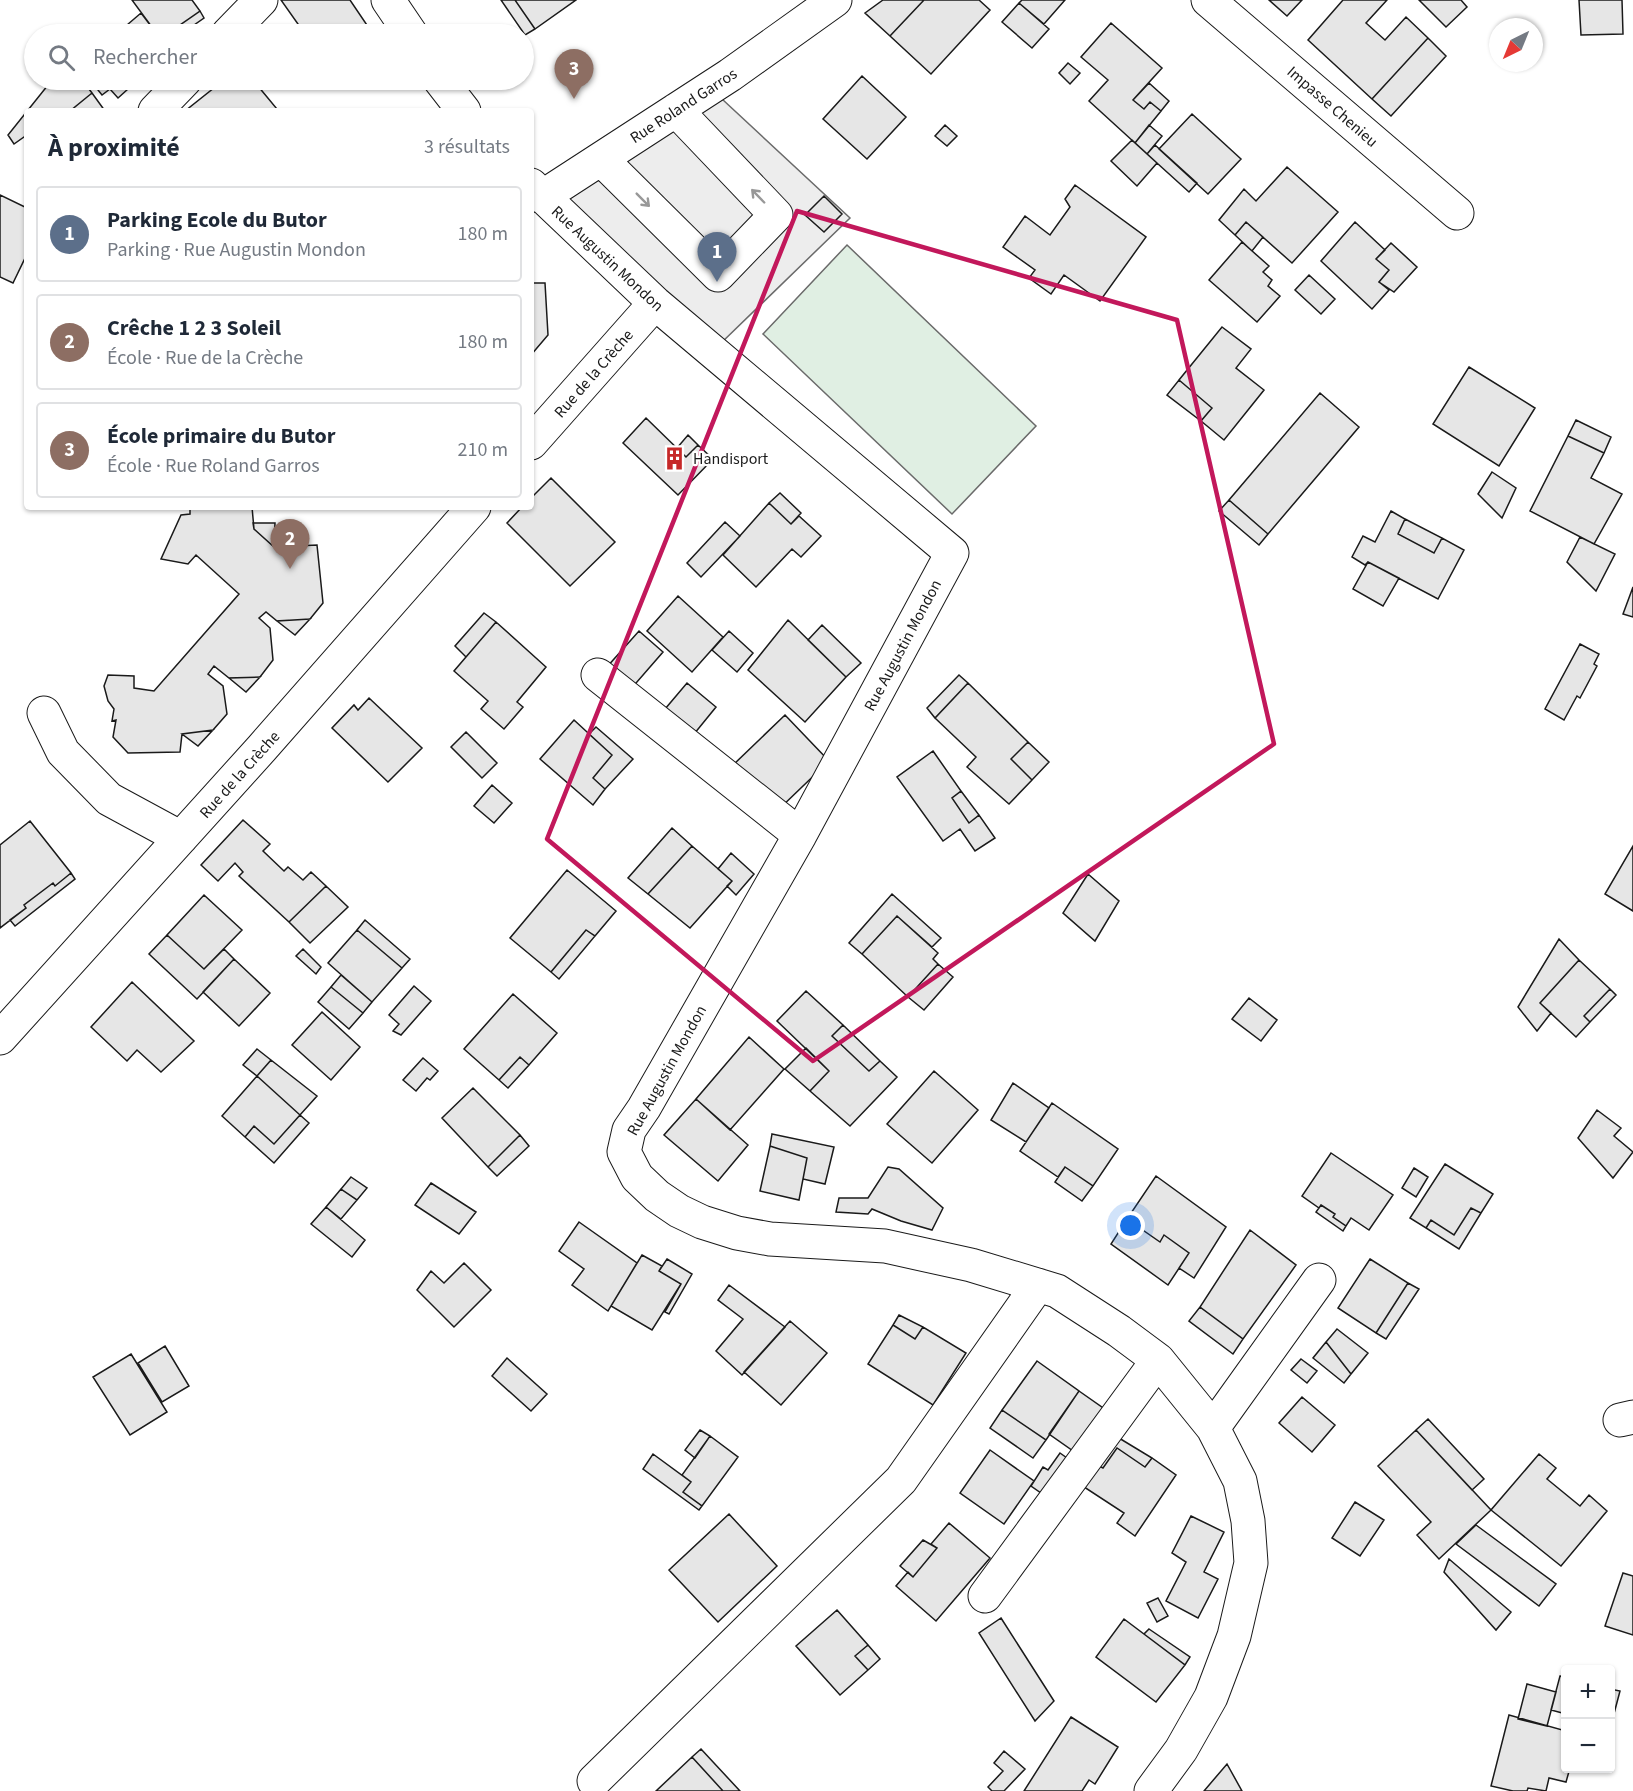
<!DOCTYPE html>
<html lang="fr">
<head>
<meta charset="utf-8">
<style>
  body { margin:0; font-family:"Source Sans 3",sans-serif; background:#f6f6f7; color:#1f2937 }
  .controls { position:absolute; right:18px; bottom:18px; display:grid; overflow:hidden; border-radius:6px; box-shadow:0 2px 4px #0004 }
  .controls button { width:54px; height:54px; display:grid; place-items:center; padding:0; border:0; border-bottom:2px solid #e0e1e3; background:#fff; color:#1f2937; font:30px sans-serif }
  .compass { position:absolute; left:1489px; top:18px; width:54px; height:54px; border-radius:50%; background:#fff; box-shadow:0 2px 4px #0004; rotate:223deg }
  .you { position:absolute; left:1131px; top:1226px; width:21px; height:21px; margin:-15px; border:4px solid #fff; border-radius:50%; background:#1a73e8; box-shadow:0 0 0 9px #1a73e833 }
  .badge { display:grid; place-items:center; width:39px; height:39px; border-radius:50%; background:#ea580c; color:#fff; font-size:20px; font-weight:700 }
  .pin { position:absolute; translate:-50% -50px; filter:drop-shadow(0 2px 3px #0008) }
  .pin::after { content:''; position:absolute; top:32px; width:21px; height:18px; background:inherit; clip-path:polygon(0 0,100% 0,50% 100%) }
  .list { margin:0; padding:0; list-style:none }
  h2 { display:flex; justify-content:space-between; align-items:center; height:78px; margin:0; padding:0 24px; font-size:26px }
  h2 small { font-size:20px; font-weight:400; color:#747a83 }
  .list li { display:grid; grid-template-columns:39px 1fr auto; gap:18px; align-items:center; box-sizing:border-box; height:96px; margin:0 12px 12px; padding:0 12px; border:2px solid #e0e1e3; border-radius:6px }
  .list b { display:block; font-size:22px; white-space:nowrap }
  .list p { margin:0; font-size:20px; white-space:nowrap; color:#747a83 }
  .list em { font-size:20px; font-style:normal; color:#747a83 }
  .icon { flex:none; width:33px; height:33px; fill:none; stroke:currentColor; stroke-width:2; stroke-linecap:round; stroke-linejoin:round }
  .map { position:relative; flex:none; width:1633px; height:1791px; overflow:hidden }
  .search { position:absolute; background:#fff; box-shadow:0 2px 4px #0004; left:24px; top:24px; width:510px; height:66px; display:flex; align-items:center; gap:15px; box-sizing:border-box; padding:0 21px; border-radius:33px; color:#747a83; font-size:22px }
  .panel { position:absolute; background:#fff; box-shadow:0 2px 4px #0004; left:24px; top:108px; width:510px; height:402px; border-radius:6px }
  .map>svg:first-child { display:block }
  .green { fill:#e0efe3; stroke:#6a6a6a; stroke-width:1.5 }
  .parking { fill:#ededed; stroke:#6a6a6a; stroke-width:1.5 }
  .building { fill:#e6e6e6; stroke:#1a1a1a; stroke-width:1.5 }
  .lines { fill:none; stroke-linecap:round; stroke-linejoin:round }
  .minor-casing { stroke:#1a1a1a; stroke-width:35 }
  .minor { stroke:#fff; stroke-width:33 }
  .oneway { stroke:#989898 }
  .marked { fill:none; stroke:#c2185b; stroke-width:4.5; stroke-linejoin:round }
  .labels { text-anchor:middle; stroke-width:4.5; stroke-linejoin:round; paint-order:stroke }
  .street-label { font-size:16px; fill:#1a1a1a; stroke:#fff }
  .poi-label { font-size:16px; fill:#1a1a1a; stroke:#fff; text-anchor:start }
</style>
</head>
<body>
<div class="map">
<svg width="1633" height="1791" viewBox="0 0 1633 1791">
  <rect width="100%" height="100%" fill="#fff"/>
  <!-- green -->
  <path class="green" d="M847 245 1036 426 952 514 763 334Z"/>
  <!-- parking -->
  <path class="parking" d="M722 99 850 218 718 346 563 198Z"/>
  <!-- building -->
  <path class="building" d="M132 0H192L200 11 167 34H157Z
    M281 0H350L373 34H305Z
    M501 0H515L535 29 525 35Z
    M515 0H576L535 29Z
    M883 0H924L890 36 865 13Z
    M924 0H979L990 10 931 74 890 36Z
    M1022 0H1065L1044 24 1019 3Z
    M1269 0H1302L1287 16Z
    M1387 0 1366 23 1385 40 1406 17 1428 38 1372 99 1308 40 1343 0Z
    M1419 0H1461L1467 7 1446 27Z
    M1579 0H1622L1623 34 1581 35Z
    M1019 3 1049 29 1032 48 1002 22Z
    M200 11 204 18 181 34H167Z
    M141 13 157 34H123L120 31Z
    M1111 23 1162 68 1133 100 1144 109 1150 102 1161 111 1135 143 1089 101 1108 80 1081 57Z
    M1428 38 1446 56 1391 116 1372 99Z
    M1068 63 1080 73 1070 84 1059 73Z
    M862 76 906 117 867 159 823 119Z
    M52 80H82L92 93 70 111H27V141L24 137 14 144 8 135Z
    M90 80H138L118 98 110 89 102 95Z
    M224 80H253L277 109 274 111H185Z
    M1149 83 1169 101 1161 111 1150 102 1144 109 1133 100Z
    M92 93 105 111H70Z
    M1192 114 1241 159 1208 194 1159 149Z
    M945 125 957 136 947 146 935 136Z
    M1149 125 1162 136 1147 154 1135 143Z
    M1132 140 1157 163 1137 186 1111 161Z
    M1155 145 1197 183 1189 192 1147 154Z
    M1287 167 1338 212 1292 263 1246 222 1235 235 1219 220 1244 189 1256 201Z
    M1075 185 1146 237 1100 301 1064 275 1051 294 1029 278 1035 270 1003 247 1025 216 1050 235 1070 207 1065 199Z
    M0 195 27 208V254L13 283 0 277Z
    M824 196 842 214 824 232 805 215Z
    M1246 222 1263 237 1252 251 1235 235Z
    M1355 222 1385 250 1376 259 1389 270 1379 282 1389 290 1372 309 1321 261Z
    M1242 242 1269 266 1263 272 1272 280 1268 286 1280 296 1257 322 1209 280Z
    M1391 243 1417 267 1394 292 1379 282 1389 270 1376 259Z
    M1309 275 1335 299 1321 314 1295 290Z
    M531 283H545L548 335 531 355Z
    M1222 327 1251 349 1236 368 1264 390 1224 440 1201 421 1212 408 1179 380Z
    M1469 367 1535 408 1499 466 1433 424Z
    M1179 380 1212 408 1201 421 1167 395Z
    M1320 393 1359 427 1268 534 1229 500Z
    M646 418 686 457 698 445 713 459 678 495 623 443Z
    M1576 420 1611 437 1604 453 1568 436Z
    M688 435 698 445 686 457 677 448Z
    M1568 436 1604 453 1591 478 1622 494 1594 544 1530 511Z
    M1492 472 1516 488 1502 518 1478 494Z
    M551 478 615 542 570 586 507 523 522 507H531V498Z
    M780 493 801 513 791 524 769 503Z
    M1229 500 1268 534 1259 545 1219 511Z
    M769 503 791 524 799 516 821 536 801 557 792 549 756 587 723 555Z
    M190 507H252L254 529 274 547 317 545 323 603 310 619 277 621 266 612 259 618 270 628 273 660 260 677 229 678 214 666 208 674 223 686 227 714 213 730 182 734 180 752 128 753 113 737 116 720 112 721 114 709 108 701 104 686 108 675 134 676V688L154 691 239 594 196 555 188 564 161 559 181 515 190 514Z
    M1391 511 1405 519 1398 534 1434 553 1442 538 1464 550 1438 599 1368 562 1365 565 1352 557 1363 536 1375 542Z
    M1405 519 1442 538 1434 553 1398 534Z
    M725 522 740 536 701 577 687 563Z
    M253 523H275L274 547 254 529Z
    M1580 537 1615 554 1596 591 1567 562Z
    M1368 562 1399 578 1383 606 1353 589Z
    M1633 587V617L1623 614Z
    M678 596 723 637 692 672 647 631Z
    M484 613 496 622 466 657 455 646Z
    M310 619 295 635 277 621Z
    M788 620 846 677 805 722 748 670Z
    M496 622 546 667 517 702 523 707 504 729 481 709 488 701 454 671Z
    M822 625 861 663 846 677 808 640Z
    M639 631 663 652 630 690 606 668Z
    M729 631 753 653 737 672 712 650Z
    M1580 644 1599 654 1594 664 1597 666 1580 698 1577 696 1564 720 1545 709Z
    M959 675 968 683 935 718 927 708Z
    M260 677 246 692 229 678Z
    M687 683 716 707 690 739 660 715Z
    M968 683 1028 742 1011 759 1032 780 1009 804 967 767 976 757 935 718Z
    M369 698 422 748 388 782 332 728 354 705 358 710Z
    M785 715 829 761 776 812 732 766Z
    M574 720 612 755 593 778 605 789 593 805 540 759Z
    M596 727 633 759 605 789 593 778 612 755 589 734Z
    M213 730 198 746 182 734Z
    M466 732 497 763 482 778 451 747Z
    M1028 742 1049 762 1032 780 1011 759Z
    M933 751 961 791 952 798 969 823 979 815 995 838 975 851 960 829 943 841 897 777Z
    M492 785 512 803 494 823 474 806Z
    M961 791 979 815 969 823 952 798Z
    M243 820 270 844 263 851 284 871 288 867 303 880 311 872 326 886 289 922 239 876 243 872 235 863 218 881 201 865Z
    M30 821 71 873 55 886 53 883 24 905 26 908 0 928V845Z
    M672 828 692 846 648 894 628 878Z
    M692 846 732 881 690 928 648 894Z
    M1633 846V911L1605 894Z
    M731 853 754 874 736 895 727 886 732 881 718 869Z
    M567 870 616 911 595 936 586 930 551 972 510 938Z
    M71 873 75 879 15 926 10 920 26 908 24 905 53 883 55 886Z
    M1088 874 1119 901 1095 941 1063 913Z
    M326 886 348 907 310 943 289 922Z
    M892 894 941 938 932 947 897 916 862 954 849 943Z
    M204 895 242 930 204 969 167 935Z
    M897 916 938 953 933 959 938 964 908 997 862 954Z
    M365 920 410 959 402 968 357 930Z
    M357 930 402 968 372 1002 328 963Z
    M586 930 595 936 559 979 551 972Z
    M167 935 204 969 224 949 234 959 197 999 149 954Z
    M1559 939 1579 960 1540 1003 1551 1013 1537 1031 1518 1007Z
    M303 949 321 967 316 974 296 956Z
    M234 959 270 993 239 1026 203 992Z
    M1579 960 1610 989 1584 1016 1590 1022 1576 1037 1540 1003Z
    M938 964 953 977 924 1010 908 997Z
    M341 975 372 1002 363 1013 331 987Z
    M132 982 194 1041 161 1072 137 1050 127 1061 91 1027Z
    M414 986 431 1001 401 1035 393 1031 399 1024 389 1015Z
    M331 987 363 1013 349 1029 318 1002Z
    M1610 989 1616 995 1590 1022 1584 1016Z
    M806 991 843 1025 832 1036 869 1071 880 1061 897 1077 850 1126 810 1091 829 1071 777 1021Z
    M513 994 557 1033 529 1065 520 1057 499 1080 464 1049Z
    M1249 998 1277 1020 1261 1041 1232 1019Z
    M322 1012 360 1047 331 1080 292 1045Z
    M843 1025 880 1061 869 1071 832 1036Z
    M749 1037 784 1069 730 1130 696 1099Z
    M806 1048 829 1071 810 1091 785 1069Z
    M257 1049 271 1060 257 1076 243 1065Z
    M520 1057 529 1065 508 1088 499 1080Z
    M423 1058 438 1071 430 1080 427 1078 416 1091 403 1080Z
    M271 1060 317 1096 300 1115 257 1076Z
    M934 1071 978 1110 932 1163 887 1124Z
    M257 1076 300 1115 274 1144 254 1126 245 1137 222 1116Z
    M1013 1083 1049 1108 1026 1142 991 1120Z
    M473 1088 520 1135 488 1167 442 1118Z
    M696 1099 748 1145 718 1181 664 1135Z
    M1052 1103 1118 1149 1093 1186 1065 1167 1058 1177 1020 1151Z
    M1597 1110 1621 1128 1614 1136 1633 1152 1613 1178 1578 1138Z
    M300 1115 309 1123 274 1163 245 1137 254 1126 274 1144Z
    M772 1134 834 1147 825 1184 803 1179 807 1158 770 1146Z
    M520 1135 529 1146 497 1176 488 1167Z
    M770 1146 807 1158 799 1200 760 1191Z
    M1331 1153 1393 1195 1369 1230 1351 1218 1346 1226 1333 1217 1335 1214 1321 1205 1319 1208 1302 1196Z
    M1445 1164 1493 1194 1481 1213 1471 1208 1454 1235 1431 1220 1426 1228 1410 1218Z
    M888 1167 899 1169 943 1208 932 1230 901 1221 872 1209 868 1214 836 1212 839 1198H868Z
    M1065 1167 1093 1186 1082 1201 1055 1182Z
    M1414 1168 1428 1177 1416 1197 1402 1188Z
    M1156 1176 1226 1227 1194 1278 1179 1268 1189 1253 1164 1235 1160 1242 1127 1219Z
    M351 1177 367 1188 357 1200 341 1189Z
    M431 1183 476 1212 459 1234 415 1205Z
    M341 1189 357 1200 341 1219 326 1207Z
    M1321 1205 1335 1214 1333 1217 1346 1226 1343 1231 1316 1212Z
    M326 1207 365 1240 352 1257 311 1224Z
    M1471 1208 1481 1213 1459 1249 1426 1228 1431 1220 1454 1235Z
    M1127 1219 1160 1242 1164 1235 1189 1253 1168 1285 1111 1244Z
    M579 1222 637 1263 608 1311 572 1285 584 1269 559 1251Z
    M1250 1230 1296 1265 1243 1339 1200 1307Z
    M642 1255 662 1266 659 1271 681 1284 652 1330 611 1306Z
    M667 1259 692 1274 669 1314 665 1312 681 1284 659 1271Z
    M1370 1259 1408 1283 1376 1333 1338 1308Z
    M464 1263 491 1290 454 1327 417 1290 431 1271 444 1283Z
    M1408 1283 1419 1289 1386 1339 1376 1333Z
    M729 1285 785 1327 742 1375 716 1351 743 1319 718 1300Z
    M1200 1307 1243 1339 1233 1354 1189 1321Z
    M899 1315 923 1327 915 1339 893 1325Z
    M790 1321 827 1353 781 1405 744 1372Z
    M893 1325 915 1339 923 1327 966 1353 933 1405 868 1364Z
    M1337 1329 1368 1353 1351 1374 1326 1342Z
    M1326 1342 1351 1374 1344 1383 1313 1358Z
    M165 1346 189 1386 162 1402 138 1363Z
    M131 1354 167 1412 130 1435 93 1377Z
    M507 1358 547 1394 531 1411 492 1376Z
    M1301 1359 1317 1371 1307 1383 1291 1370Z
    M1037 1361 1079 1391 1046 1440 1002 1410Z
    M1079 1391 1106 1410 1076 1453 1049 1434Z
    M1302 1397 1335 1425 1312 1452 1279 1423Z
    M1002 1410 1046 1440 1033 1458 990 1428Z
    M1428 1419 1484 1479 1472 1490 1416 1430Z
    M700 1430 710 1436 695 1458 685 1450Z
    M1416 1430 1491 1510 1439 1559 1417 1535 1431 1522 1378 1466Z
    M1114 1435 1152 1458 1145 1467 1117 1448 1103 1468 1095 1464Z
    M710 1436 738 1457 702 1506 683 1492 691 1482 682 1475Z
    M1117 1448 1145 1467 1152 1458 1176 1475 1135 1536 1117 1523 1124 1513 1081 1485 1095 1464 1103 1468Z
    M990 1450 1034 1481 1004 1524 960 1493Z
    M1060 1453 1074 1463 1051 1500 1031 1486 1043 1467 1048 1470Z
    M653 1454 691 1482 683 1492 702 1506 699 1510 643 1469Z
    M1539 1454 1556 1468 1547 1479 1580 1506 1589 1495 1607 1511 1561 1566 1491 1510Z
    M1355 1502 1384 1520 1360 1556 1332 1538Z
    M729 1514 777 1566 718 1622 669 1570Z
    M1191 1516 1224 1532 1204 1572 1218 1579 1198 1618 1166 1601 1186 1562 1172 1553Z
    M949 1523 990 1558 936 1621 896 1586 908 1572 913 1577 937 1548 931 1544Z
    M1476 1525 1556 1584 1539 1606 1456 1544Z
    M923 1540 937 1548 913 1577 900 1566Z
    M1449 1559 1511 1612 1496 1630 1444 1572Z
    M1623 1573 1633 1576V1635L1605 1626Z
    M1158 1598 1168 1616 1157 1622 1147 1603Z
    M837 1610 868 1645 855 1656 868 1670 840 1695 796 1646Z
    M1001 1618 1054 1701 1035 1721 979 1633Z
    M1124 1619 1185 1665 1156 1702 1096 1657Z
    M1149 1629 1190 1657 1185 1665 1144 1634Z
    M868 1645 880 1659 868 1670 855 1656Z
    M1560 1676 1566 1677V1714L1551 1710Z
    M1527 1684 1556 1692 1547 1726 1518 1719Z
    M1610 1689 1620 1691 1611 1725H1610Z
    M1509 1715 1566 1731V1768H1570L1566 1782 1549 1778 1546 1791 1528 1788 1527 1791H1513L1491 1786Z
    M1071 1717 1118 1747 1095 1784 1089 1780 1082 1791H1024Z
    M701 1749 740 1791H723L713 1780 692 1757Z
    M1004 1751 1025 1769 1004 1791H992L988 1787 1003 1771 994 1763Z
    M692 1757 723 1791H656Z
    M1227 1764 1242 1791H1204Z"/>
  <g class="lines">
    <defs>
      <path id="minor" d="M388 0 411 34
        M1208 0 1457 213
        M228 34 261 0
        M440 80 464 111
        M155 111 185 80
        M601 159 718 275 776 215 676 110
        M531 185 655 303 952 553 800 835 644 1108 629 1130 624 1152 637 1177 657 1196 679 1211 702 1222 737 1233 770 1239 885 1246 971 1265 1057 1291 1119 1331 1158 1360 1213 1428 1240 1481 1248 1521 1251 1563 1234 1636 1211 1697 1181 1750 1151 1791
        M542 197 730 75 835 0
        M531 443 655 303
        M598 675 800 835
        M44 713 63 752 109 799 181 838
        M0 1038 262 748 474 507
        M1620 1420 1633 1417
        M1213 1428 1319 1280
        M985 1596 1158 1360
        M594 1781 901 1480 1038 1285"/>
    </defs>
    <!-- minor casing -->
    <use href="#minor" class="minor-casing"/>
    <!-- minor -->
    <use href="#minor" class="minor"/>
  </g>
  <!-- one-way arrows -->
  <defs><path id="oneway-shaft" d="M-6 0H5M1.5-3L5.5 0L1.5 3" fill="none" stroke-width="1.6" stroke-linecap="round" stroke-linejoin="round" transform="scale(1.5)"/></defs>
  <g class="oneway">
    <use href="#oneway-shaft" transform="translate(758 196) rotate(-134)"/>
    <use href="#oneway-shaft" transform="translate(643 200) rotate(45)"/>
  </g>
  <!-- marked area -->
  <path class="marked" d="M797 211 1177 320 1274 744 813 1061 547 839Z"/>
  <!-- icons -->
  <defs>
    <symbol id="building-bare" viewBox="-9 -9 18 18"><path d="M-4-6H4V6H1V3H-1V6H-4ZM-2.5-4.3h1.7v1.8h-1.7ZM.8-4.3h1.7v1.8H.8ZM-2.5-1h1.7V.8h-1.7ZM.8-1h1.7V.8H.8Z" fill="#c62828" stroke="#fff" stroke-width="2.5" paint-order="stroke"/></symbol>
  </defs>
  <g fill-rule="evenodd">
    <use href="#building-bare" x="658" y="442" width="33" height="33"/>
  </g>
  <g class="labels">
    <!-- street labels -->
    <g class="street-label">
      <text transform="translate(683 105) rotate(-33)" y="6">Rue Roland Garros</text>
      <text transform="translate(1333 106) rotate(41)" y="6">Impasse Chenieu</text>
      <text transform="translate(608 258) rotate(43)" y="6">Rue Augustin Mondon</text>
      <text transform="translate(593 373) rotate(-49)" y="6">Rue de la Crèche</text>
      <text transform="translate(902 645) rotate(-62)" y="6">Rue Augustin Mondon</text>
      <text transform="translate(239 774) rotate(-48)" y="6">Rue de la Crèche</text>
      <text transform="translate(666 1070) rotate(-61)" y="6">Rue Augustin Mondon</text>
    </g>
    <!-- poi labels -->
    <g class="poi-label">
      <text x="693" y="464">Handisport</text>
    </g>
  </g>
</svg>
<div class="controls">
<button>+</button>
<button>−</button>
</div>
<svg class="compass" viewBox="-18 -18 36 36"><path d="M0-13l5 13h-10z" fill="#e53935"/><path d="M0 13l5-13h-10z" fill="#747a83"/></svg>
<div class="you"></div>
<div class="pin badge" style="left:717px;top:282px;background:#5c6f8a">1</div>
<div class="pin badge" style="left:290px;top:569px;background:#8d6e63">2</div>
<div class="pin badge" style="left:574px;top:99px;background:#8d6e63">3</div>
<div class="search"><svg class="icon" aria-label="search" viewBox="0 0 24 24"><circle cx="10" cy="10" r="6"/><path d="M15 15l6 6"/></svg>Rechercher</div>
<section class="panel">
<h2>À proximité<small>3 résultats</small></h2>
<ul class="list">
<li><span class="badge" style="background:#5c6f8a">1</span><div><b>Parking Ecole du Butor</b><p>Parking · Rue Augustin Mondon</p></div><em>180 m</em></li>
<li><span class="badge" style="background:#8d6e63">2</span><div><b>Crêche 1 2 3 Soleil</b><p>École · Rue de la Crèche</p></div><em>180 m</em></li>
<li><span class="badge" style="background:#8d6e63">3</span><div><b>École primaire du Butor</b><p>École · Rue Roland Garros</p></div><em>210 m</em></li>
</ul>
</section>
</div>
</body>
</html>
